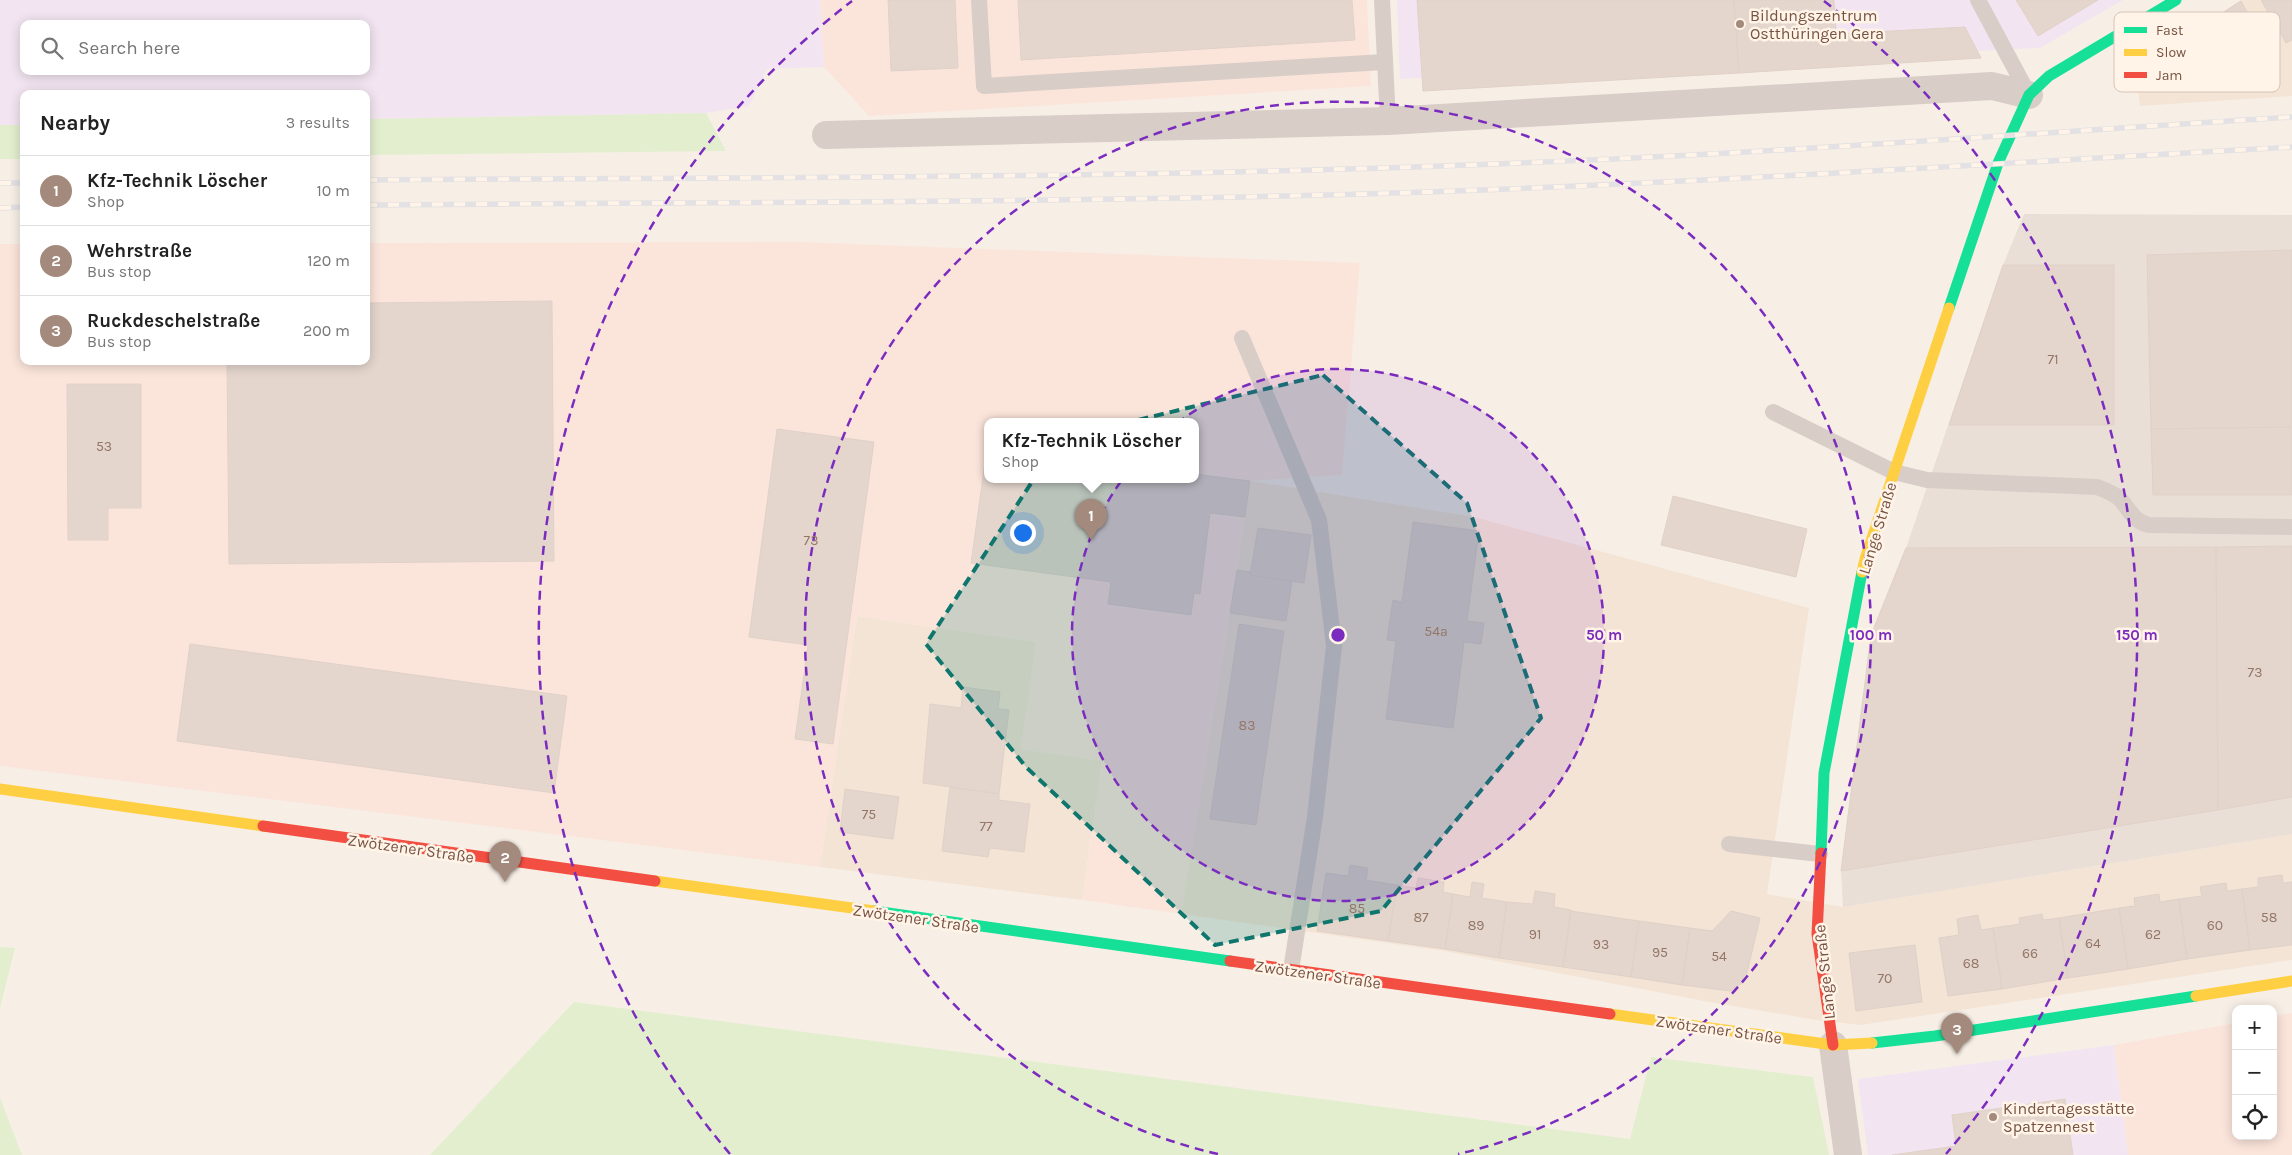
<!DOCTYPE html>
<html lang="en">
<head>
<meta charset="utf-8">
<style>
  body { margin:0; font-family:Karla,sans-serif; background:#f2f2f2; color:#222 }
  .controls { position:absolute; right:15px; bottom:15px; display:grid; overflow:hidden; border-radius:10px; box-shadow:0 2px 12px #0003 }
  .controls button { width:45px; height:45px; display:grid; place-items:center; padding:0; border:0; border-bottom:1px solid #e0e0e0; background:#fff; color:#222; font:25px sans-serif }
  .you { position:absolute; left:1022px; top:532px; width:18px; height:18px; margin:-12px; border:4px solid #fff; border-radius:50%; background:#1a73e8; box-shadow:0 0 0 8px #1a73e833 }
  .badge { display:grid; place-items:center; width:32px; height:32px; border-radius:50%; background:#a48a7d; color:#fff; font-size:16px; font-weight:700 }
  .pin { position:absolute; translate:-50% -41px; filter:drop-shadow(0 1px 2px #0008) }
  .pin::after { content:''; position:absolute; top:26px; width:18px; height:15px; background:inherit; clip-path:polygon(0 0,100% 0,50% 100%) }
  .popup { position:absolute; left:984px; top:418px; width:215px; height:65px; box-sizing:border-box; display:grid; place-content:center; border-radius:10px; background:#fff; filter:drop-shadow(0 1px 4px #0005); font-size:16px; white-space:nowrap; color:#767676 }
  .popup b { font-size:19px; color:#222 }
  .popup::after { content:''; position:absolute; left:50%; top:100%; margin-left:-10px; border:10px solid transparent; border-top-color:#fff }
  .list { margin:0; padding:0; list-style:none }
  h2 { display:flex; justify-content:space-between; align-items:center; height:65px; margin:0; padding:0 20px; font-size:21px }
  h2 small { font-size:16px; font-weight:400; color:#767676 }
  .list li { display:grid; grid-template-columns:32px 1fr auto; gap:15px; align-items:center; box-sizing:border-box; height:70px; padding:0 20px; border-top:1px solid #e0e0e0 }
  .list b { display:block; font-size:19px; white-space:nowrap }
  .list p { margin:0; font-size:16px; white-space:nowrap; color:#767676 }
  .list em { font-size:16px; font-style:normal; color:#767676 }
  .icon { flex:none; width:28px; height:28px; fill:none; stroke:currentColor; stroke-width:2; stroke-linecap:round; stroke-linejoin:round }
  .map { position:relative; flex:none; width:2292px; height:1155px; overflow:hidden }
  .search { position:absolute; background:#fff; box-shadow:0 2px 12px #0003; left:20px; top:20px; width:350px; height:55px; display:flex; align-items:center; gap:12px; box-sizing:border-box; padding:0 18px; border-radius:10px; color:#767676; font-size:19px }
  .panel { position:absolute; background:#fff; box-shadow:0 2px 12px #0003; left:20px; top:90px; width:350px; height:275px; border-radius:10px }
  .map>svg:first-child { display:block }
  .residential { fill:#f4e4d5 }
  .commercial { fill:#fbe5db; fill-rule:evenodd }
  .industrial { fill:#eadfd7 }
  .education { fill:#f2e5f1; fill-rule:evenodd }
  .green { fill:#e3eecf }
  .building { fill:#e4d6cd; stroke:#e0d1c8 }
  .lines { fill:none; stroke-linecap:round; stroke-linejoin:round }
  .lane { stroke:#d8cdc7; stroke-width:16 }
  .street { stroke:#d8cdc7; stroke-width:28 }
  .fast { stroke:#16e098; stroke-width:11 }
  .slow { stroke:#ffcf43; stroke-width:11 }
  .jam { stroke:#f24e42; stroke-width:11 }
  .rail-casing { stroke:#e3e1e3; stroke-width:5.5 }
  .rail { stroke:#fff4e7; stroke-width:4; stroke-dasharray:11; stroke-linecap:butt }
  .marked { fill:#0f766e; fill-opacity:0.2; stroke:#0f766e; stroke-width:4; stroke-dasharray:10 6; stroke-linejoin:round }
  .ring { fill:none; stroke:#7b2cbf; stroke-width:2.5; stroke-dasharray:9 6 }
  .poi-dot { fill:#a48a7d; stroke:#fff4e7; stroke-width:2 }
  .labels { text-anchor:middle; stroke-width:5; stroke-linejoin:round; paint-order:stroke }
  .number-label { font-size:14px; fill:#947668 }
  .poi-label { font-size:16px; fill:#775344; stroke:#fff4e7; text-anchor:start }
  .street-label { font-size:16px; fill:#775344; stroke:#fff4e7 }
  .key { fill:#fff4e7; stroke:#d6c4b6; stroke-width:1 }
  .key-label { font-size:14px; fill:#775344 }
  .centre { fill:#7b2cbf; stroke:#fff4e7; stroke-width:2.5 }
  .ring-label { font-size:15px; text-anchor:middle; font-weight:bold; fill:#7b2cbf; stroke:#fff4e7; stroke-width:5; stroke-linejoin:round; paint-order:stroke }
</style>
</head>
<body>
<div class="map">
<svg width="2292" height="1155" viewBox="0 0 2292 1155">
  <rect width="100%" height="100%" fill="#f7efe6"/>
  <!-- residential -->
  <path class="residential" d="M2241 0H2292V96L2140 106 2136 71Z
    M1251 481 1474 517 1809 608 1767 894 1843 907 2292 834V960L1861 1025 1816 1020 1709 1002 1444 951 1181 914Z
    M857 616 1036 642 1021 749 1102 761 1082 900 820 867Z"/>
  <!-- commercial -->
  <path class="commercial" d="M820 0H1367L1371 86 869 116 824 67Z
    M801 242 1360 263 1342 475 1251 481 1181 914 1082 900 1102 761 1021 749 1036 642 857 616 820 867 0 766V244H24V361H366V243ZM987 421H1195V479H987Z
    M2292 1013V1155H2128L2114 1045 2236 1023V1136H2273V1016Z"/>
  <!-- industrial -->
  <path class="industrial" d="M2024 214 2292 215V834L1843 907 1841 871 1871 635 1906 548 2003 265Z"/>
  <!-- education -->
  <path class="education" d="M0 0H820L824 67 767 69 749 106 706 113 366 119V94H24V125H0ZM24 24H366V71H24Z
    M1397 0H2123L2040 48 1400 79Z
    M2114 1045 2128 1155H1868L1858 1079Z"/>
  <!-- green -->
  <path class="green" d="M706 113 726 151 366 155V119Z
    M0 125H24V159H0Z
    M0 947 15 948 0 1008Z
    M574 1002 1630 1139 1651 1057 1813 1077 1829 1155H430Z
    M0 1098 22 1155H0Z"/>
  <!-- building -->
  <path class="building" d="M888 0H955L958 68 891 71Z
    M1018 0H1352L1355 40 1021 60Z
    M1417 0H1734L1739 73 1423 91Z
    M1734 0H1834L1836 34 1965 27 1981 58 1739 73Z
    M2016 0H2098L2038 36Z
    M2261 0H2292V40L2286 43Z
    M2241 1 2273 60 2242 62 2219 15Z
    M2292 250V427L2151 429 2147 255Z
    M2003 265H2114V425H1949Z
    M552 301 554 561 229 564 227 361H366V303Z
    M67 384H141V508H108V540H68Z
    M2292 427V495H2153L2151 429Z
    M777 429 874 442 833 744 795 739 808 645 749 637Z
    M987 448V479H1195V474L1250 481 1245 517 1210 513 1200 594 1194 593 1191 615 1108 604 1111 582 971 563Z
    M1673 496 1807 529 1796 577 1661 545Z
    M1413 522 1479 531 1467 621 1484 623 1481 644 1464 642 1453 728 1386 719 1396 641 1387 640 1393 600 1402 602Z
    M1258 528 1311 535 1304 583 1250 575Z
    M2292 546V797L2218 810 2216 547Z
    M2216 547 2218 810 1841 871 1871 635 1906 548Z
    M1237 570 1251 572 1250 575 1292 581 1286 621 1230 613Z
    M1239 624 1284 631 1256 825 1210 819Z
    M190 644 567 696 554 793 177 741Z
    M963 687 1000 692 998 709 1009 710 999 794 923 783 930 704 961 708Z
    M950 787 999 794V800L1030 804 1024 852 990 848 988 857 942 851Z
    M845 789 899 797 893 839 840 832Z
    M1350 865 1368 868 1366 880 1397 885 1388 941 1317 931 1326 873 1348 876Z
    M2282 875 2283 883 2292 882V945L2250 950 2242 889 2258 887V878Z
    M1418 878 1444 882 1443 892 1453 894 1445 949 1388 941 1397 885 1416 888Z
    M1472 882 1484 884 1482 898 1507 902 1499 958 1445 949 1453 894 1470 897Z
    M2226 883 2227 891 2242 889 2250 950 2187 959 2179 899 2202 896 2200 887Z
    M1535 891 1555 894 1554 907 1571 910 1563 967 1499 958 1507 902 1533 904Z
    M2159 894 2160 902 2179 899 2187 959 2128 969 2119 908 2135 906 2134 898Z
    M2119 908 2128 969 2068 978 2059 918Z
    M1571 911 1639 921 1631 977 1563 967Z
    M1731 911 1760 918 1745 981 1731 991 1682 985 1690 928 1712 931Z
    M2042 914 2043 920 2059 918 2068 978 2002 989 1993 928 2020 924 2019 918Z
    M1978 915 1981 930 1993 928 2002 989 1948 996 1939 938 1959 935 1957 919Z
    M1639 921 1690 928 1682 985 1631 977Z
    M1915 945 1922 1002 1856 1011 1849 953Z
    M2065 1099 2073 1155H1892L1956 1146 1952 1115Z"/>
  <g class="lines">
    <!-- lane -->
    <path class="lane" d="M979 0 984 86 1384 62
      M1382 0 1388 121
      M1978 0 2029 95
      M1242 338 1319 520 1334 646 1315 817 1291 970
      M1773 412 1894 472 1927 480 2097 487C2105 490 2113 493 2119 498 2129 508 2133 522 2149 525L2292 527
      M1729 844 1820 854"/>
    <!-- street -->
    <path class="street" d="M826 135 1388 121 1992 86 2029 95
      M1833 1045 1848 1155"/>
    <!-- fast -->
    <path class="fast" d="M1949 308 1998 163 2029 95 2049 76 2176 0
      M1821 853 1824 773 1862 572
      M874 911 1230 961
      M1872 1043 1935 1036 2196 996"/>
    <!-- slow -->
    <path class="slow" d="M1862 572 1865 559 1949 308
      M0 789 263 826
      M655 881 874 911
      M2196 996 2292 981
      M1610 1014 1833 1045 1872 1043"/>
    <!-- jam -->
    <path class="jam" d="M263 826 655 881
      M1821 853 1817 934 1833 1045
      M1230 961 1610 1014"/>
    <defs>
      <path id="rail" d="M366 180C750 177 1135 179 1519 163 1777 153 2034 133 2292 117
        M0 183H24
        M366 205C699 202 1031 203 1364 194 1673 185 1983 164 2292 147
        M0 208 24 207"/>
    </defs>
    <!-- rail casing -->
    <use href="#rail" class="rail-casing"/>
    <!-- rail -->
    <use href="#rail" class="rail"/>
  </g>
  <!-- marked area -->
  <path class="marked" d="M1323 375 1467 503 1541 718 1381 911 1215 945 1026 767 926 644 1060 439Z"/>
  <!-- distance rings -->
  <circle cx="1338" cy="635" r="266" fill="#7b2cbf" fill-opacity=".12"/>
  <g class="ring">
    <circle cx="1338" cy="635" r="266"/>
    <path d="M1218 1154A533 533 0 1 1 1458 1154"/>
    <path d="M730 1154A799 799 0 0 1 852 1M1824 1A799 799 0 0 1 1946 1154"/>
  </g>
  <!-- markers -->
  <g class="poi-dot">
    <circle cx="1740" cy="24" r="5"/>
    <circle cx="1993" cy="1117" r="5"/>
  </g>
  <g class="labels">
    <!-- number labels -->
    <g class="number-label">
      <text x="2053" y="364">71</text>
      <text x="104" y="451">53</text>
      <text x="811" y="545">73</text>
      <text x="1436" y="636">54a</text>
      <text x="2255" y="677">73</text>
      <text x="1247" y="730">83</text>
      <text x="869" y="819">75</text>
      <text x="986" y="831">77</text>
      <text x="1357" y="913">85</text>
      <text x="1421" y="922">87</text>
      <text x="2269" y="922">58</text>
      <text x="1476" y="930">89</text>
      <text x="2215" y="930">60</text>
      <text x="1535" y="939">91</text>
      <text x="2153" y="939">62</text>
      <text x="2093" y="948">64</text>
      <text x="1601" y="949">93</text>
      <text x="1660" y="957">95</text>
      <text x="2030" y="958">66</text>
      <text x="1719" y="961">54</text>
      <text x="1971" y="968">68</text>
      <text x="1885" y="983">70</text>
    </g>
    <!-- poi labels -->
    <g class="poi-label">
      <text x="1750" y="21">Bildungszentrum<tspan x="1750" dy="18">Ostthüringen Gera</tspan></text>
      <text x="2003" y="1114">Kindertagesstätte<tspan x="2003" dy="18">Spatzennest</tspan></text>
    </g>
    <!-- street labels -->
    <g class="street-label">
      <text transform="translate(1877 528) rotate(-73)" y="6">Lange Straße</text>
      <text transform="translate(411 848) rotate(8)" y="6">Zwötzener Straße</text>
      <text transform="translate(916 918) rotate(8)" y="6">Zwötzener Straße</text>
      <text transform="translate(1824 972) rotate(-96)" y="6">Lange Straße</text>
      <text transform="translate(1318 974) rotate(8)" y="6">Zwötzener Straße</text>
      <text transform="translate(1719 1029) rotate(8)" y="6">Zwötzener Straße</text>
    </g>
  </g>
  <!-- legend -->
  <rect x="2114" y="12" width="166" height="80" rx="8" class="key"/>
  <rect x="2124" y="27" width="23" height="6" fill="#16e098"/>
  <rect x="2124" y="49" width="23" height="7" fill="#ffcf43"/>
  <rect x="2124" y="72" width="23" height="6" fill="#f24e42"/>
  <g class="key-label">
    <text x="2156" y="35">Fast</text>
    <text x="2156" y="57">Slow</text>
    <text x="2156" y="80">Jam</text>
  </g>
  <circle cx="1338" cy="635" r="8" class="centre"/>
  <g class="ring-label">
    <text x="1604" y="640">50 m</text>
    <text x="1871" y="640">100 m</text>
    <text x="2137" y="640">150 m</text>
  </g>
</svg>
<div class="controls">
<button>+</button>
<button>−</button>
<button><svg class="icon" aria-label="locate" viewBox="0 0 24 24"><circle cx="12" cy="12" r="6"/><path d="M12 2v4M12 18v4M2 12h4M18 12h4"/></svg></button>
</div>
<div class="you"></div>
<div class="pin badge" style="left:1091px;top:540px">1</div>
<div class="popup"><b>Kfz-Technik Löscher</b>Shop</div>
<div class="pin badge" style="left:505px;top:882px">2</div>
<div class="pin badge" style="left:1957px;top:1054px">3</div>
<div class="search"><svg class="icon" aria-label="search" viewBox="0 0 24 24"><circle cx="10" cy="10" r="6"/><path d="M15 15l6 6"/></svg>Search here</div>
<section class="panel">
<h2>Nearby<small>3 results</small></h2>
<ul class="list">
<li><span class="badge">1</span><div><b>Kfz-Technik Löscher</b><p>Shop</p></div><em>10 m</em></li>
<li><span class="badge">2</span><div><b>Wehrstraße</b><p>Bus stop</p></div><em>120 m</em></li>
<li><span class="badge">3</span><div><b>Ruckdeschelstraße</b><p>Bus stop</p></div><em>200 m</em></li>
</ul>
</section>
</div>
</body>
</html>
